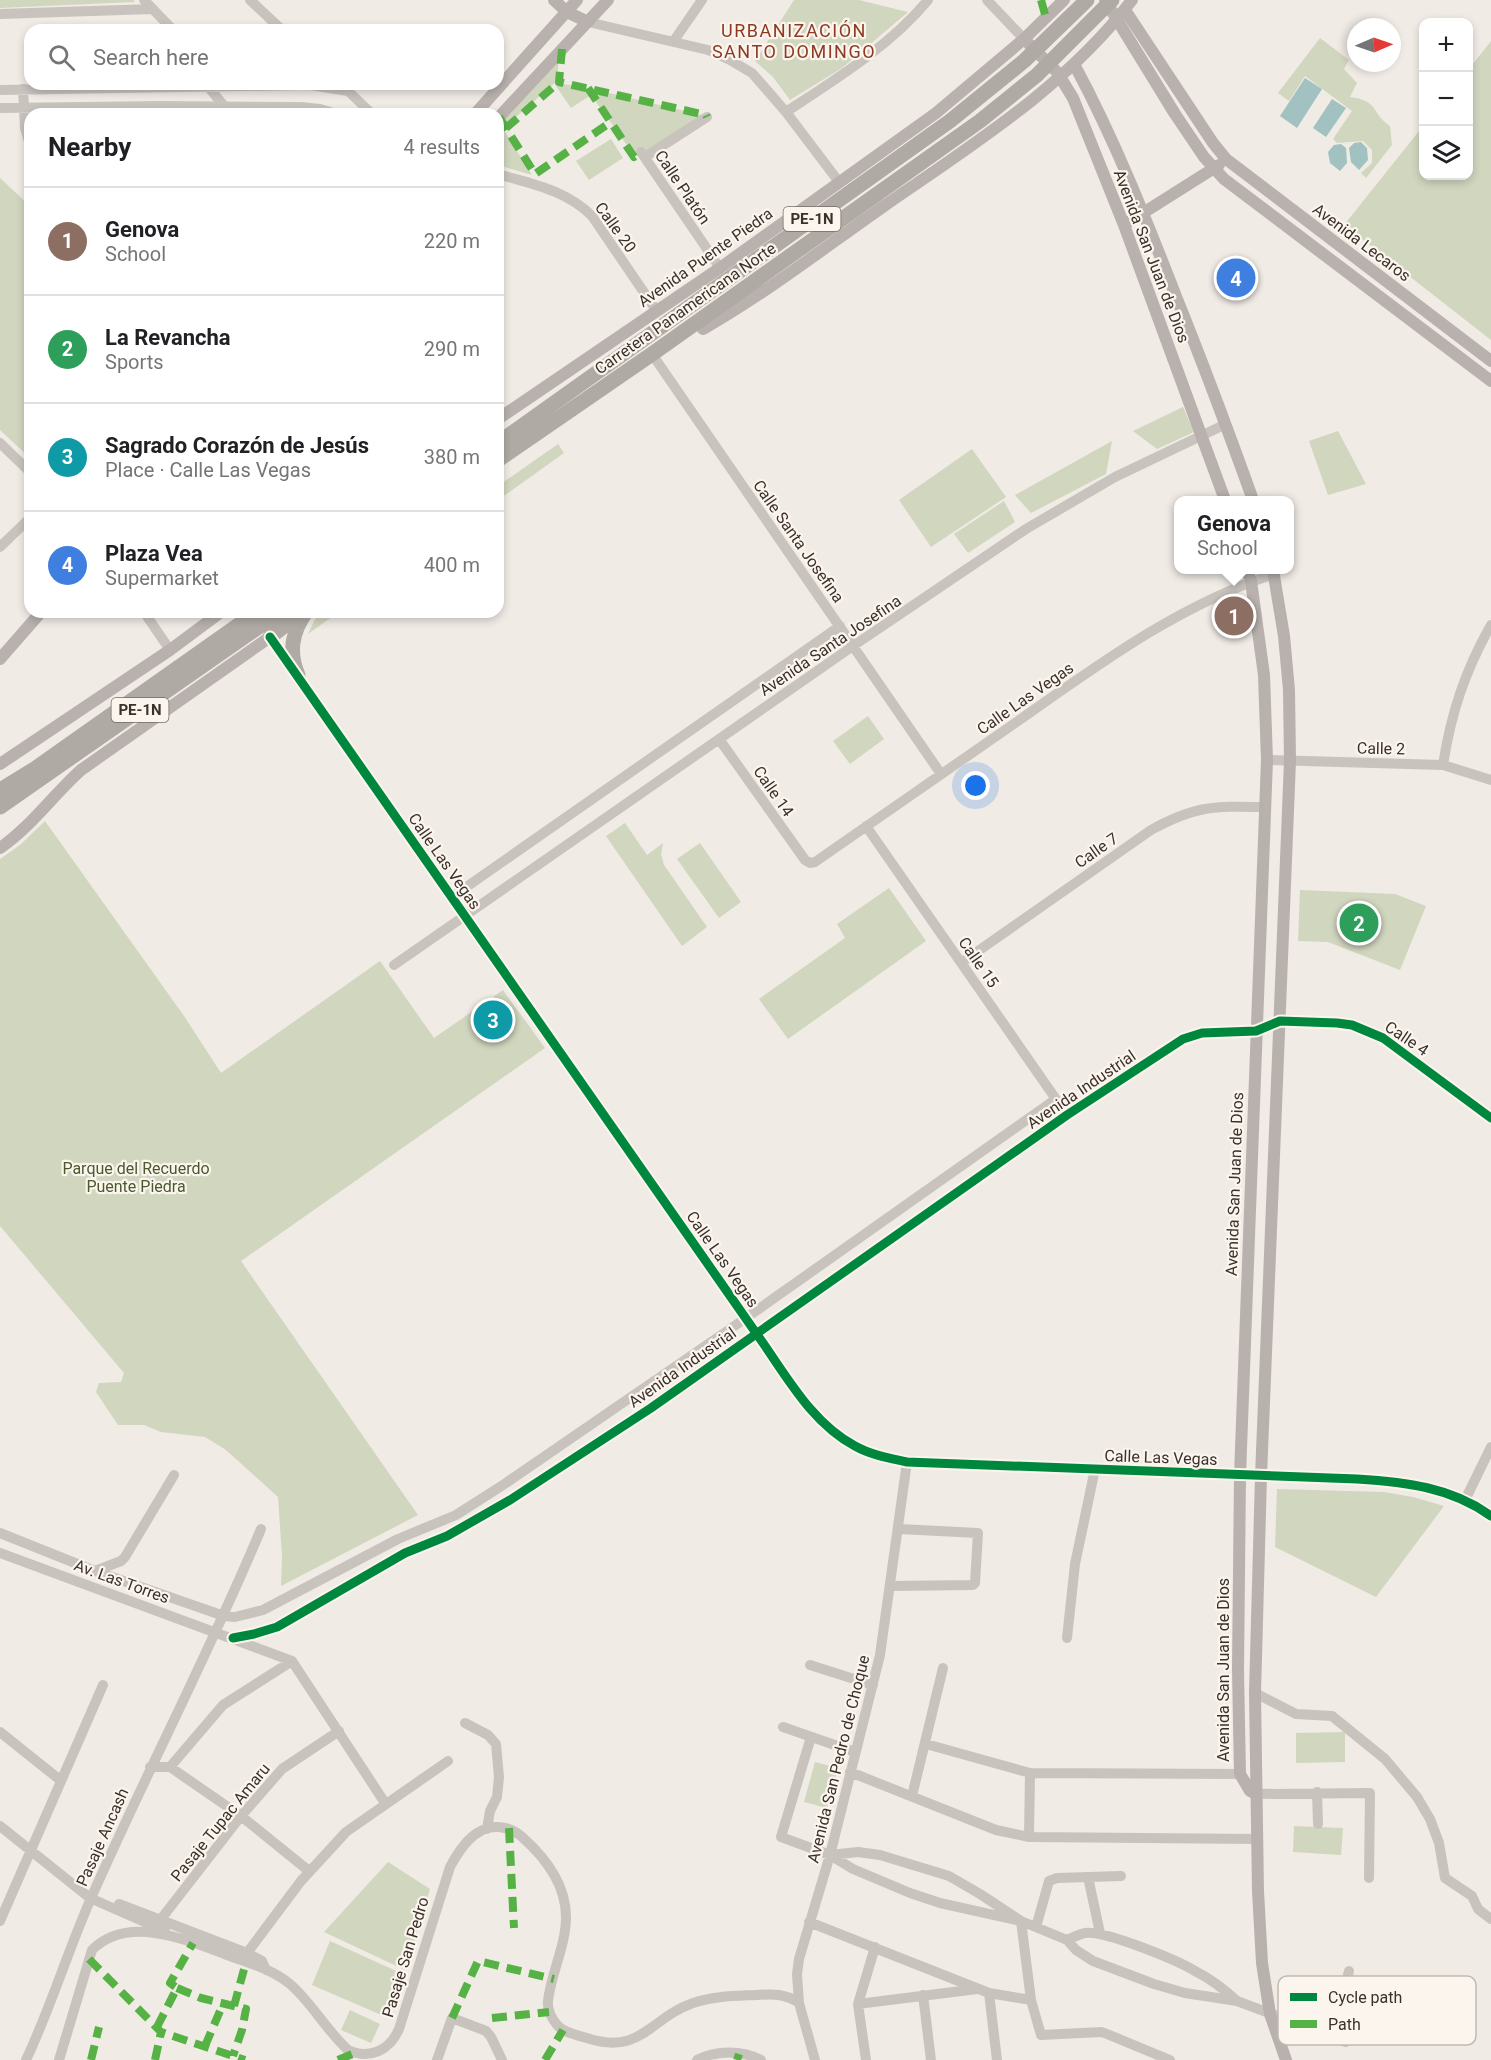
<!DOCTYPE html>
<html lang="en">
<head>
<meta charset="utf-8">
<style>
  body { margin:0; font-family:Roboto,sans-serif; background:#f6f6f6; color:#202124 }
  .controls { position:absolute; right:18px; top:18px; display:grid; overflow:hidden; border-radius:12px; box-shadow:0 3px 9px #0003 }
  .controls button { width:54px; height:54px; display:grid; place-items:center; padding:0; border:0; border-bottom:2px solid #e0e0e0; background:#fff; color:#202124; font:30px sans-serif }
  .compass { position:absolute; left:1347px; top:18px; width:54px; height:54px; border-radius:50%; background:#fff; box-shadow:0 3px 9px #0003; rotate:88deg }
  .you { position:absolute; left:976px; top:786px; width:21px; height:21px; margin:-15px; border:4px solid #fff; border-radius:50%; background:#1a73e8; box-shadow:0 0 0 9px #1a73e833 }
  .badge { display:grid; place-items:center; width:39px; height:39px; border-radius:50%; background:#ea580c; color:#fff; font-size:20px; font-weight:700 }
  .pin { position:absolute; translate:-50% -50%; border:3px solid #fff; box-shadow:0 2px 6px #0006 }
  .popup { position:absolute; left:1174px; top:496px; width:120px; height:78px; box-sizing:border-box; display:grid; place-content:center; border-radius:12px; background:#fff; filter:drop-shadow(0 2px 4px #0005); font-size:20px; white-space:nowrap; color:#757577 }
  .popup b { font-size:22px; color:#202124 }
  .popup::after { content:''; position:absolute; left:50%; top:100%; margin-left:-12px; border:12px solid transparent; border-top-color:#fff }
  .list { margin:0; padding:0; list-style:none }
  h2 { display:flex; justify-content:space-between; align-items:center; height:78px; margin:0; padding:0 24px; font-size:26px }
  h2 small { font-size:20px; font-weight:400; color:#757577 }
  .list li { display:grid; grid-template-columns:39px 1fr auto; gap:18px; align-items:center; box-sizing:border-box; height:108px; padding:0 24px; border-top:2px solid #e0e0e0 }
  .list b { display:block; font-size:22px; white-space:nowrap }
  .list p { margin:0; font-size:20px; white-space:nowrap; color:#757577 }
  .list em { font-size:20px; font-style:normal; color:#757577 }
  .icon { flex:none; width:33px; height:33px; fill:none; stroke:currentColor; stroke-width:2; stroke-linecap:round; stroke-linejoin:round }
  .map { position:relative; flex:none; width:1491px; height:2060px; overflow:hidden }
  .search { position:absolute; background:#fff; box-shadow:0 3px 9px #0003; left:24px; top:24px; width:480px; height:66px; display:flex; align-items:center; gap:15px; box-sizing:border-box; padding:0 21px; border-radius:18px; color:#757577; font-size:22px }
  .panel { position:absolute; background:#fff; box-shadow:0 3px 9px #0003; left:24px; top:108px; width:480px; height:510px; border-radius:18px }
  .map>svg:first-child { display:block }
  .green { fill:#d1d6bf }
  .water { fill:#a1c2c1 }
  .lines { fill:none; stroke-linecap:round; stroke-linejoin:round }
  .minor { stroke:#c9c3be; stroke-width:10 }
  .major { stroke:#b8b1ad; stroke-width:12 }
  .highway { stroke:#afaaa4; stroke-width:15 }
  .quiet { stroke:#57b246; stroke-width:8; stroke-dasharray:15 8; stroke-linecap:butt }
  .cycleway-casing { stroke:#fbf5ee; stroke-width:13 }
  .cycleway { stroke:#00873e; stroke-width:9 }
  .labels { text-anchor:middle; stroke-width:4.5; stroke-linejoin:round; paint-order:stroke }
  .shield { fill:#fbf5ee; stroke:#756b66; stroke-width:1.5 }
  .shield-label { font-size:15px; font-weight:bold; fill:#3b302b }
  .street-label { font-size:16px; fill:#3b302b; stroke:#fbf5ee }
  .park-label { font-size:16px; fill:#4a5a2e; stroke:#fbf5ee }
  .neighbourhood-label { font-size:18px; letter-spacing:1.5px; fill:#8c3b22; stroke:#fbf5ee }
  .key { fill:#fbf5ee; stroke:#c1bab4; stroke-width:1.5 }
  .key-label { font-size:16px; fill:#3b302b }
</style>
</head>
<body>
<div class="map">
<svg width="1491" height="2060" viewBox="0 0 1491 2060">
  <rect width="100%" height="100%" fill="#f0ebe5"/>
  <!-- green -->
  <path class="green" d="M0 0H133L135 2 0 8Z
    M794 0H859L908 12 842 68 790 100 773 77 755 61Z
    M1320 38 1349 60 1344 69 1357 83 1350 97C1380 101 1370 112 1390 126L1392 145 1366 178 1361 173 1372 163V150L1363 141 1337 143 1333 139 1352 111 1305 76 1289 101 1278 93Z
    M1491 41V340L1344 225 1423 126 1424 176H1468L1469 69Z
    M559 56 557 81 507 125 501 117Z
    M563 84 588 88 706 116 645 156 641 151 634 155 591 95 571 108 556 86Z
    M498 121 532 175 498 165Z
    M611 139 623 158 589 180 576 161Z
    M0 178 30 206V458L0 430Z
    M1183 407 1194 432 1157 449 1133 431Z
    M1338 431 1366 484 1328 495 1309 441Z
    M1112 441 1106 474 1031 513 1015 495Z
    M558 444 564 453 498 500V486Z
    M972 449 1006 497 931 547 899 500Z
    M1004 501 1015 522 968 553 954 534Z
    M321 612H339L308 634 314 621Z
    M868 716 884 739 850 764 833 741Z
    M45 821 184 1016 221 1073 380 961 434 1038 503 990 545 1048 241 1261 418 1515 281 1586 282 1556 278 1497 226 1450 205 1437 161 1432 144 1425H118L96 1392 99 1383 121 1382 124 1373 0 1226V859L20 845Z
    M625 823 647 855 663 843 661 854 664 865 707 927 682 946 606 836Z
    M700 843 741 902 719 918 677 859Z
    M889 888 926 941 788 1039 759 999 845 938 837 924Z
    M1300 890 1395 894 1426 906 1400 970 1328 942 1298 941Z
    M1277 1489 1384 1492 1413 1497 1444 1506 1376 1597 1275 1547Z
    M1345 1732V1762L1296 1763V1733Z
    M815 1762 838 1768 827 1808 804 1802Z
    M1294 1826 1343 1828 1341 1855 1293 1852Z
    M388 1862 430 1889 405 1970 324 1932Z
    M330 1941 403 1974 386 2017 312 1985Z
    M350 2010 380 2024 371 2043 341 2030Z"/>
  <!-- water -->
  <path class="water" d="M1305 78 1322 89 1297 128 1280 116Z
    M1332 99 1346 108 1326 137 1313 128Z
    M1361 142 1367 148 1368 160 1359 170 1351 162 1349 148 1354 143Z
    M1341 144 1346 148 1347 163 1340 171 1330 163 1328 152 1334 145Z"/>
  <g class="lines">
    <!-- minor -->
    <path class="minor" d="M144 0 173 30
      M250 0 282 30
      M987 0 1024 39
      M0 14 153 9
      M588 22 708 50 730 60 752 73 786 112 839 182
      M673 42 702 0
      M206 84 224 106 225 114
      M345 88 372 114
      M23 89 25 128 30 145
      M0 90 310 85 348 91
      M0 108 158 106 301 107 320 109 337 114
      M786 112C836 79 890 46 928 0
      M641 152 720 268
      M645 157 707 117
      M498 174C532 184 566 190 592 216L656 310
      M652 354 941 774
      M0 443 30 472
      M0 547 30 518
      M144 612 170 650
      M270 637 756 1333C785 1373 810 1422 855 1446 871 1455 889 1458 907 1462L1357 1479C1405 1482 1451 1487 1491 1516
      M719 739 805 860 810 863 815 862C883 815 950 768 1018 721 1098 665 1180 604 1274 574
      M1267 760 1443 765 1491 780
      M1443 765C1451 713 1465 671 1491 625
      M866 826 1067 1115
      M452 897 840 626
      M961 963 1151 830C1196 805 1215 806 1266 807
      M394 965 853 646 1026 529 1115 477 1226 424
      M1465 1500 1491 1447
      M0 1533 95 1571 224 1616 235 1617 263 1610 398 1539 456 1515 503 1485 746 1318 1056 1099
      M0 1553 292 1661 385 1803
      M95 1571 121 1561 125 1557 174 1475
      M891 1586 973 1585 975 1583 978 1533 899 1529
      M233 1638 254 1634 277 1627 405 1553 447 1536 510 1500 651 1408 1067 1115 1183 1039 1202 1033 1256 1031 1280 1021 1337 1023 1352 1025 1383 1038 1491 1118
      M1067 1638 1075 1564 1095 1469
      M810 1665 873 1685
      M1255 1693 1296 1714 1332 1716 1385 1759 1417 1797 1430 1819 1439 1843 1445 1878 1472 1896 1478 1909 1491 1919
      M465 1723 488 1735 496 1744 499 1777 497 1797 490 1811 487 1829
      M783 1727 855 1752
      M0 1732 60 1780
      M811 1737 781 1837 830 1855 853 1869 910 1893 940 1903 1021 1921 1067 1940 1076 1950 1093 1961 1154 1984 1185 1993 1237 2001 1346 2042
      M926 1744 1030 1773 1240 1774
      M150 1767H170L223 1705 292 1661
      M170 1767 241 1816 309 1871
      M850 1772 996 1830 1029 1837 1257 1839
      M1317 1792 1318 1824
      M1256 1794 1370 1793 1369 1878
      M912 1796 943 1668
      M0 1826 90 1898 165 1931
      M1029 1837 1030 1773
      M830 1855 858 1852 880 1855 949 1876 980 1894 1021 1921 1031 2000 1041 2035 1102 2032 1170 2060
      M1088 1877 1100 1933
      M119 1904 247 1953 262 1961 266 1970
      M161 1919 241 1816 282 1769 339 1731
      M0 1921 103 1685
      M809 1922 989 1993 1031 2000
      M1036 1927 1049 1881 1057 1878 1121 1876
      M1067 1940C1072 1938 1079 1934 1085 1933 1104 1930 1177 1960 1195 1971 1211 1979 1224 1989 1237 2001
      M247 1953 301 1881 346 1832 448 1761
      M989 1993 997 2060
      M923 1995 931 2060
      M858 2004 977 1989
      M1332 2037 1349 1971
      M26 2060C51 2007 68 1950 92 1896 146 1773 209 1654 261 1529
      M59 2060 92 1950C128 1914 187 1940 227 1955 249 1963 272 1969 290 1984 312 2003 326 2030 348 2050 370 2060 390 2050 399 2029L450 1867C457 1854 466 1839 479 1832 492 1824 510 1826 521 1836 545 1857 566 1884 566 1917 566 1946 551 1973 548 2001 547 2010 552 2019 558 2026 565 2033 577 2035 587 2038 641 2056 650 2018 693 2003 713 1996 735 1996 756 1995 772 1994 785 1993 799 2003
      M437 2060 452 2018 486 2031 491 2037 502 2060
      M697 2060C716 2050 742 2050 761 2060
      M815 2060 799 2003 797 1974 799 1959 830 1855 880 1655 907 1462
      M866 2060 858 2004 875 1947"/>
    <!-- major -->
    <path class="major" d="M554 0 567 12 588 22
      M1105 0 1175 114 1204 157 1224 179 1491 381
      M1125 10 1213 143 1226 159 1491 361
      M1029 44 1057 72 1073 98 1124 225 1225 500
      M1074 64C1115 140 1146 219 1177 299 1204 366 1229 433 1253 500
      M475 114 577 0
      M498 118 608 0
      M1124 225 1219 165
      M703 329C766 293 824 248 884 206 972 145 1067 86 1132 0
      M498 419 720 268 936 113 1024 39 1064 0
      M1247 570 1251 581 1264 675 1267 760 1240 1475 1238 1670 1240 1774 1250 1791 1256 1794
      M1273 570 1284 636 1289 690 1290 761 1261 1476 1255 1693 1258 1891 1262 1963 1270 2014 1286 2060
      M0 659 41 612
      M0 764 170 650 221 612
      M0 848C32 826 53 795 81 770L270 637"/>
    <!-- highway -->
    <path class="highway" d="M498 443 950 121 1024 61 1087 0
      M498 460 652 354 980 121 1037 75 1112 0
      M270 637 302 612
      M298 675C288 652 292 632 306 612
      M0 790 36 768 257 612
      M0 807 280 612"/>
    <!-- quiet -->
    <path class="quiet" d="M1041 0 1046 18
      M562 49 559 82 706 115 707 117
      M588 88 634 157 641 152
      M499 117 535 174 611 122
      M506 128 559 82
      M509 1828 514 1928
      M89 1959 161 2032 245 2060
      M177 1988 201 1998 246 2009 242 2030 233 2056
      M234 2006 246 1962
      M452 2018 478 1961 554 1979
      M492 2018 549 2012
      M157 2027 177 1988 170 1983 193 1943
      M205 2046 223 2004
      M91 2060 99 2027
      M155 2060 161 2032
      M338 2060 355 2053
      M545 2060 563 2030
      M737 2060 739 2054"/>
    <defs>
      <path id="cycleway" d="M270 637 756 1333C785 1373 810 1422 855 1446 871 1455 889 1458 907 1462L1357 1479C1405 1482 1451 1487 1491 1516
        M233 1638 254 1634 277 1627 405 1553 447 1536 510 1500 651 1408 1067 1115 1183 1039 1202 1033 1256 1031 1280 1021 1337 1023 1352 1025 1383 1038 1491 1118"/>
    </defs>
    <!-- cycleway casing -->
    <use href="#cycleway" class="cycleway-casing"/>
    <!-- cycleway -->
    <use href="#cycleway" class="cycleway"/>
  </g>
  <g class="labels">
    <!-- shield labels -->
    <g class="shield">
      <rect x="783.5" y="207" width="57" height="24" rx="4.5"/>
      <rect x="111.5" y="698" width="57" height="24" rx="4.5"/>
    </g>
    <g class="shield-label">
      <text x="812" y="224">PE-1N</text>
      <text x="140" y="715">PE-1N</text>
    </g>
    <!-- street labels -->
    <g class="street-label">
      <text transform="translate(683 187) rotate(56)" y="6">Calle Platón</text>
      <text transform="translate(616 227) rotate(54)" y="6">Calle 20</text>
      <text transform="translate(1362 242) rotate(37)" y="6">Avenida Lecaros</text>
      <text transform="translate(1152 256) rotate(69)" y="6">Avenida San Juan de Dios</text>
      <text transform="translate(705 257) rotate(-35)" y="6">Avenida Puente Piedra</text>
      <text transform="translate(685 308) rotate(-35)" y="6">Carretera Panamericana Norte</text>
      <text transform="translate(799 541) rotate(55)" y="6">Calle Santa Josefina</text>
      <text transform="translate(830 645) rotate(-34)" y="6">Avenida Santa Josefina</text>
      <text transform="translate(1025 698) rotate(-35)" y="6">Calle Las Vegas</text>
      <text transform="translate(1381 748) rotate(1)" y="6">Calle 2</text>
      <text transform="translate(774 791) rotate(55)" y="6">Calle 14</text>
      <text transform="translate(1096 850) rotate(-35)" y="6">Calle 7</text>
      <text transform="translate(445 861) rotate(55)" y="6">Calle Las Vegas</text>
      <text transform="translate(979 962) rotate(55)" y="6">Calle 15</text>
      <text transform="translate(1407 1038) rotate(34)" y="6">Calle 4</text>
      <text transform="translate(1081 1089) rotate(-34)" y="6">Avenida Industrial</text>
      <text transform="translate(1234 1184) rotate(-88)" y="6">Avenida San Juan de Dios</text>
      <text transform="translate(723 1259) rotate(55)" y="6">Calle Las Vegas</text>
      <text transform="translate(682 1367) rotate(-35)" y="6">Avenida Industrial</text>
      <text transform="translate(1161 1457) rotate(2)" y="6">Calle Las Vegas</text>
      <text transform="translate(122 1581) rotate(20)" y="6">Av. Las Torres</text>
      <text transform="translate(1223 1670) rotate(-90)" y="6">Avenida San Juan de Dios</text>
      <text transform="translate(838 1759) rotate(-76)" y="6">Avenida San Pedro de Choque</text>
      <text transform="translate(220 1822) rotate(-51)" y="6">Pasaje Tupac Amaru</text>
      <text transform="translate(102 1837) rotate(-66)" y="6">Pasaje Ancash</text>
      <text transform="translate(405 1957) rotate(-73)" y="6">Pasaje San Pedro</text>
    </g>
    <!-- park labels -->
    <g class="park-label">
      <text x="136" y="1174">Parque del Recuerdo<tspan x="136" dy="18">Puente Piedra</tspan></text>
    </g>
    <!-- neighbourhood labels -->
    <g class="neighbourhood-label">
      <text x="794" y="37">URBANIZACIÓN<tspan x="794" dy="21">SANTO DOMINGO</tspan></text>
    </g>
  </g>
  <!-- legend -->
  <rect x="1278" y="1976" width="198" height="69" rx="9" class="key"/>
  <rect x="1290" y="1993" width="27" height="8" fill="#00873e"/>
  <rect x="1290" y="2020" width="27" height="8" fill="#57b246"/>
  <g class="key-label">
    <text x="1328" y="2003">Cycle path</text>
    <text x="1328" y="2030">Path</text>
  </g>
</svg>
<div class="controls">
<button>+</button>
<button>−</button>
<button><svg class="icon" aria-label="layers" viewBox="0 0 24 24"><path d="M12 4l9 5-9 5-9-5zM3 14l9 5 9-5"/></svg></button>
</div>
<svg class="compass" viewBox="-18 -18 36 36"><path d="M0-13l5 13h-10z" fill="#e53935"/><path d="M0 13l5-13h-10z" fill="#757577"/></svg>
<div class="you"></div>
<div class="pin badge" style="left:1234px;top:616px;background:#8d6e63">1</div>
<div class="popup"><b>Genova</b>School</div>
<div class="pin badge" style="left:1359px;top:923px;background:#2e9e5b">2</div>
<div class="pin badge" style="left:493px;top:1020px;background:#0f9aa8">3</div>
<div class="pin badge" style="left:1236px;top:278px;background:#3f7fe0">4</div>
<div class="search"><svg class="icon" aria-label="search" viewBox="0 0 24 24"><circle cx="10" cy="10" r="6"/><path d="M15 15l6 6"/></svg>Search here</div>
<section class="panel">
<h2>Nearby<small>4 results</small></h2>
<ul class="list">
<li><span class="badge" style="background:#8d6e63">1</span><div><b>Genova</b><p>School</p></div><em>220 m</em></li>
<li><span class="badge" style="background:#2e9e5b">2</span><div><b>La Revancha</b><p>Sports</p></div><em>290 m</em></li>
<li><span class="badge" style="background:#0f9aa8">3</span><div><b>Sagrado Corazón de Jesús</b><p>Place · Calle Las Vegas</p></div><em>380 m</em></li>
<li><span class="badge" style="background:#3f7fe0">4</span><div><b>Plaza Vea</b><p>Supermarket</p></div><em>400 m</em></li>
</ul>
</section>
</div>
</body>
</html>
